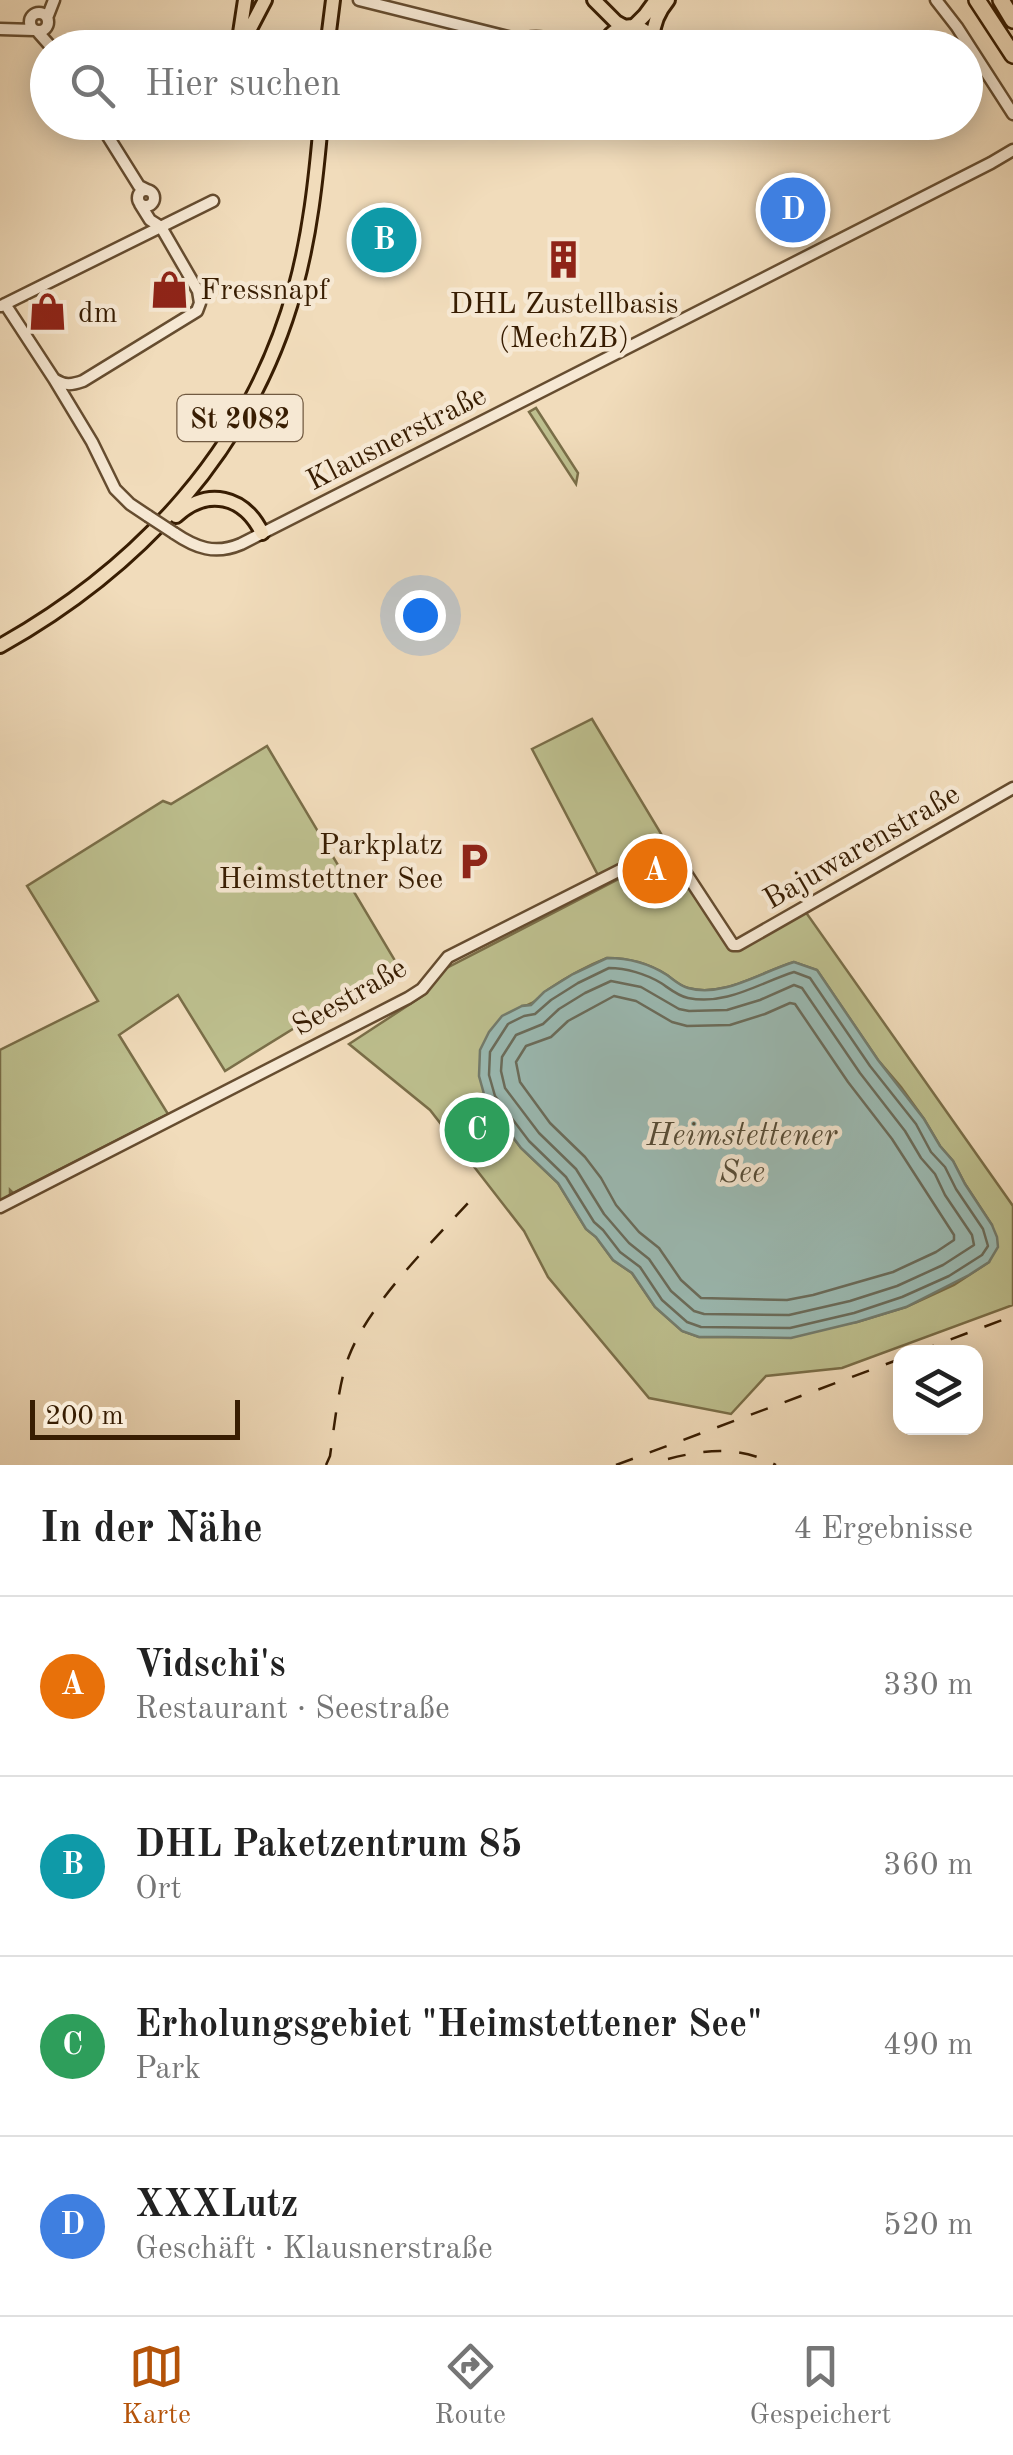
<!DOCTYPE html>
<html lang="de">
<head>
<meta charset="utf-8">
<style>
  body { margin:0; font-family:"Old Standard TT",serif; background:#f2f2f2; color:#222 }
  .controls { position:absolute; right:30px; bottom:30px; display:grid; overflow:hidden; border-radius:20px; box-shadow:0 5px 25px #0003 }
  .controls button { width:90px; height:90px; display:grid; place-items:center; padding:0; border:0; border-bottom:2px solid #e0e0e0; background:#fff; color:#222; font:50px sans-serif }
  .scale { position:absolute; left:30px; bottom:25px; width:210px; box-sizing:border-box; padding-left:10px; border:5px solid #381d02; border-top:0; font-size:28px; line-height:35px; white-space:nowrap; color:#381d02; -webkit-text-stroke:8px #f6e8d3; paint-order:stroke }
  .you { position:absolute; left:420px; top:615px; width:35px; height:35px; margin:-25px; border:8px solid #fff; border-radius:50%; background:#1a73e8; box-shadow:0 0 0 15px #1a73e833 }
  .badge { display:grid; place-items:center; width:65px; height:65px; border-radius:50%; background:#b45309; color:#fff; font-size:32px; font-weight:700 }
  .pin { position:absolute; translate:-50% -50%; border:5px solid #fff; box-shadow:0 2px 10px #0006 }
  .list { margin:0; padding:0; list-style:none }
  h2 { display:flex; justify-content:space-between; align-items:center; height:130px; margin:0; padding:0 40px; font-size:42px }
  h2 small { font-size:32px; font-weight:400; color:#767676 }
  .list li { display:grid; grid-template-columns:65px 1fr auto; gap:30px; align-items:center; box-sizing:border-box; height:180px; padding:0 40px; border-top:2px solid #e0e0e0 }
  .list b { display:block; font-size:38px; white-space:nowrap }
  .list p { margin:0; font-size:32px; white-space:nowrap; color:#767676 }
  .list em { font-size:32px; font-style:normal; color:#767676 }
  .icon { flex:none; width:55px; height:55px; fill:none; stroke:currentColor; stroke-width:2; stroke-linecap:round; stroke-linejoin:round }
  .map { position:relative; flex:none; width:1013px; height:1465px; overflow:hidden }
  .search { position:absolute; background:#fff; box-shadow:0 5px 25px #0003; left:30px; right:30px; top:30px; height:110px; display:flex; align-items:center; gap:25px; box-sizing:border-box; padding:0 35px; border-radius:55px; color:#767676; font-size:38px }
  .sheet { height:850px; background:#fff }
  nav { display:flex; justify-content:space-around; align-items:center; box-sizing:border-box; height:140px; border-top:2px solid #e0e0e0; background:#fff; font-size:28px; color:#767676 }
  nav a { display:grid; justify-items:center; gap:5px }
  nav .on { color:#b45309 }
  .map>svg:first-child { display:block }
  .green { fill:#bdbf8e; stroke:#7a6e48; stroke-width:2.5; fill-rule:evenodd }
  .water { fill:#9bbbb4; stroke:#737c6d; stroke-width:2.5 }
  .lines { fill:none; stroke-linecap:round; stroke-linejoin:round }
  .shore { stroke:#6a6c5b; stroke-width:2.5 }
  .minor-casing { stroke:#664d30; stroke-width:15 }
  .major-casing { stroke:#381d02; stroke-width:18 }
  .highway-casing { stroke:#381d02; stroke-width:20 }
  .minor { stroke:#f6e8d3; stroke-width:10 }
  .major { stroke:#f1dcbb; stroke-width:12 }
  .highway { stroke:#f1dcbb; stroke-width:15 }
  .rail { stroke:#381d02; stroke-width:2.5; stroke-dasharray:18 18; stroke-linecap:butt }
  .minor-bridge-casing { stroke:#664d30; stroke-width:15; stroke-linecap:butt }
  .minor-bridge { stroke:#f6e8d3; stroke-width:10 }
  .labels { text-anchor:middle; stroke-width:9; stroke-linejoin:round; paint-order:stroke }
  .shield { fill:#f6e8d3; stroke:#715a41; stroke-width:2.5 }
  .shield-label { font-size:28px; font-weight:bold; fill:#381d02 }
  .poi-label { font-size:30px; fill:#381d02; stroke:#f6e8d3; text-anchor:start }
  .street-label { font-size:30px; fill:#381d02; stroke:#f6e8d3 }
  .water-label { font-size:32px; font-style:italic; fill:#564c37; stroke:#f6e8d3 }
</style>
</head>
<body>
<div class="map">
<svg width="1013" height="1465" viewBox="0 0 1013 1465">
  <rect width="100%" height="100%" fill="#f1dcbb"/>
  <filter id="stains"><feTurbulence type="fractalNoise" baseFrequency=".002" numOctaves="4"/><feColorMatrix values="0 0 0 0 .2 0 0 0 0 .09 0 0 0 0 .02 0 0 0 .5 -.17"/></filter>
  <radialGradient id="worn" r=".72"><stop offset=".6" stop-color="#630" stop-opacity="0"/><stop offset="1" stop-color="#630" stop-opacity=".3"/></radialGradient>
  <!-- green -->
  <path class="green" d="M641 32 654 48H606L617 33Z
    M536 408 578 473 576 484 529 412Z
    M592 719 666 842 599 877 532 749Z
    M267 746 400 969 306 1027 301 1024 225 1071 178 995 119 1035 168 1114 13 1193 10 1190V1195L0 1201V1050L98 1001 27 886 163 801 171 804Z
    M669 853 732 949 805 911 1013 1206V1305L842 1368 766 1376 731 1414 649 1398 548 1277 524 1231 430 1110 349 1044 427 993 432 978 437 973ZM607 958C628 958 650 964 667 975 673 980 680 986 688 988 723 998 761 972 794 962L817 970 878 1060 901 1087 924 1119 940 1146 953 1161 965 1184 992 1225 989 1262 954 1285 906 1307 857 1322 764 1337H699L682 1331 655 1307 632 1273 613 1260 596 1237 586 1229 558 1183 521 1148 486 1101 522 1006C535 1005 539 996 549 989 567 977 587 966 607 958Z"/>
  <!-- water -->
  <path class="water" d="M607 958C628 958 650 964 667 975 674 980 680 986 688 988 723 998 761 972 794 962L817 970 878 1060 924 1119 940 1146 953 1161 965 1184 992 1225 997 1237 998 1247 989 1262 969 1275 906 1307 857 1322 791 1338 727 1337H699L682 1331 655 1307 632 1273 613 1260 596 1237 586 1229 558 1183 521 1148 486 1101 484 1094 479 1076 480 1050 489 1032 502 1016 522 1006 531 1005 544 992 573 974Z"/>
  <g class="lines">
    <!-- shore -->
    <path class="shore" d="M609 968C626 968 646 974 661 983 670 989 678 996 688 998 726 1006 759 983 794 972L810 978 870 1066 916 1124 931 1152 945 1167 956 1189 983 1229 988 1246 982 1255 949 1276 902 1297 854 1313 790 1328 701 1327 687 1322 662 1300 640 1267 620 1252 603 1230 594 1222 566 1177 529 1141 495 1096 489 1075 490 1052 508 1024 524 1016 535 1014 551 1000 578 983Z
      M611 981 641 987 679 1009 689 1011 727 1010 760 1000 794 985 802 988 860 1073 905 1131 921 1158 935 1174 945 1195 972 1235 974 1245 943 1265 897 1286 850 1301 789 1315 704 1314 694 1311 671 1291 649 1259 629 1243 604 1214 576 1169 539 1133 505 1088 501 1071 502 1057 516 1035 543 1024 559 1009 585 993Z
      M614 996 636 1001 672 1022 687 1026 730 1025 765 1014 790 1003 795 1004 848 1082 892 1139 954 1235V1240L936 1252 893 1272 813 1295 787 1300 701 1298 681 1280 659 1248 639 1232 616 1205 601 1178 585 1157 550 1123 520 1082 516 1062 526 1046 551 1037 568 1021Z"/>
    <defs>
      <path id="minor" d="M359 0 552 48
        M936 0 957 27 1013 114
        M30 22a9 9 0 1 1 18 0a9 9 0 1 1-18 0Z
        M47 18 54 0
        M0 29 34 30
        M37 31 52 48
        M526 38C553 33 578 51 604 43
        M99 122 139 186 147 190
        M138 198a8 8 0 1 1 16 0a8 8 0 1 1-16 0Z
        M5 304 54 379C64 386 72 385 83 381L197 311 200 303 198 291 161 227 150 220 140 204
        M1 306 213 201
        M54 379 92 442 115 489 130 504 148 516
        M174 533C196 548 215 555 241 544L991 163 1013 150
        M0 1207 408 998 422 989 448 957 658 851 667 849 672 852 733 945H738L1013 788"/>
      <path id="major" d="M594 0 616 22 625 27
        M634 26 645 15 656 0
        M653 37C653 23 659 11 668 0
        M242 44 265 0
        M241 45 240 33 245 0
        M327 48 333 0
        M602 48C614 19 646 19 658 48
        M176 516C208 487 244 496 262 533
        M0 646C141 567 251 448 295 289 310 235 316 179 321 122"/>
      <path id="highway" d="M977 0 1013 55
        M1001 0 1013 20"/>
    </defs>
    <!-- minor casing -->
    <use href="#minor" class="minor-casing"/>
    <!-- major casing -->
    <use href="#major" class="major-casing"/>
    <!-- highway casing -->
    <use href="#highway" class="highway-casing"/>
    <!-- minor -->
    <use href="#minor" class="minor"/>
    <!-- major -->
    <use href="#major" class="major"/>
    <!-- highway -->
    <use href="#highway" class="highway"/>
    <!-- rail -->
    <path class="rail" d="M917 1352 1013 1316
      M668 1459C706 1449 740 1446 776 1465
      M326 1465 330 1456C334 1428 339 1381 349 1356 369 1304 432 1242 470 1201
      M616 1465 900 1359"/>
    <defs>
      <path id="minor-bridge" d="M148 516 174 533"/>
    </defs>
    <!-- minor-bridge casing -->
    <use href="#minor-bridge" class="minor-bridge-casing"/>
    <!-- minor-bridge -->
    <use href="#minor-bridge" class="minor-bridge"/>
  </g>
  <!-- icons -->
  <defs>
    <symbol id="building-bare" viewBox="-9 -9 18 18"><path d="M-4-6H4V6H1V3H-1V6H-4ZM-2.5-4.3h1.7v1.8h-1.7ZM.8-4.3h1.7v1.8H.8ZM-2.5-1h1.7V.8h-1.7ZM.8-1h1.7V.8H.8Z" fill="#8f2418" stroke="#f6e8d3" stroke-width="2.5" paint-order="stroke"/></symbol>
    <symbol id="shop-bare" viewBox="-9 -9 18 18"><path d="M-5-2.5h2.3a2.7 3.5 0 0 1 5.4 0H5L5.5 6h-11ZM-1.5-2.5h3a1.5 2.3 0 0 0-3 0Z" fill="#8f2418" stroke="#f6e8d3" stroke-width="2.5" paint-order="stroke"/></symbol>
    <symbol id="parking-bare" viewBox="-9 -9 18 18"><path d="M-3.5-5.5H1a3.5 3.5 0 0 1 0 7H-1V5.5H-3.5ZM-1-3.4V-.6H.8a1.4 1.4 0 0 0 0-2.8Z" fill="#8f2418" stroke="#f6e8d3" stroke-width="2.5" paint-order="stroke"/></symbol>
  </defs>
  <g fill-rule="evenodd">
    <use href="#building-bare" x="536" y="232" width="55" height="55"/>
    <use href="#shop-bare" x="142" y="262" width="55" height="55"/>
    <use href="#shop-bare" x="20" y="284" width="55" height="55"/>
    <use href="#parking-bare" x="446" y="834" width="55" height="55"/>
  </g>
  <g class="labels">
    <!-- shield labels -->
    <rect class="shield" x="177.5" y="395" width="125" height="46" rx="8"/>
    <g class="shield-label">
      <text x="240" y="428">St 2082</text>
    </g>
    <!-- poi labels -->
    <g class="poi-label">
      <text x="200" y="299">Fressnapf</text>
      <text x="564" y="313" text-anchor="middle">DHL Zustellbasis<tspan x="564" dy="34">(MechZB)</tspan></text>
      <text x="78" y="322">dm</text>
      <text x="443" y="854" text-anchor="end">Parkplatz<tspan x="443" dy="34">Heimstettner See</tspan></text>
    </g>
    <!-- street labels -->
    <g class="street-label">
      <text transform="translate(396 437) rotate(-27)" y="10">Klausnerstraße</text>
      <text transform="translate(861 846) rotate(-30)" y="10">Bajuwarenstraße</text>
      <text transform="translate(349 996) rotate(-30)" y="10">Seestraße</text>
    </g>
    <!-- water labels -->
    <g class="water-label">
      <text x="742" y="1145">Heimstettener<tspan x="742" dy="37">See</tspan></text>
    </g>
  </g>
  <rect width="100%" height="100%" filter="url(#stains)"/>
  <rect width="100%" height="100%" fill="url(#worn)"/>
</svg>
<div class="controls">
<button><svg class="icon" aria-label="layers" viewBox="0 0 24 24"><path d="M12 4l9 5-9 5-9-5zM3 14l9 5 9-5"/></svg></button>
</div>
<div class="scale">200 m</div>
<div class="you"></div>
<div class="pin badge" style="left:655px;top:871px;background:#e8710a">A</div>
<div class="pin badge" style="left:384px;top:240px;background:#0f9aa8">B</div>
<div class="pin badge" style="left:477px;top:1130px;background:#2e9e5b">C</div>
<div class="pin badge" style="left:793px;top:210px;background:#3f7fe0">D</div>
<div class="search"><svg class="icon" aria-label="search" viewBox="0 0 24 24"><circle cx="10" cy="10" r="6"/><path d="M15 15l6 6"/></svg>Hier suchen</div>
</div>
<section class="sheet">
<h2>In der Nähe<small>4 Ergebnisse</small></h2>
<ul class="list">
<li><span class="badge" style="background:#e8710a">A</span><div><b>Vidschi's</b><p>Restaurant · Seestraße</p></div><em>330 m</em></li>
<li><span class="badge" style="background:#0f9aa8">B</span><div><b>DHL Paketzentrum 85</b><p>Ort</p></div><em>360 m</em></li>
<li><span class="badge" style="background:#2e9e5b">C</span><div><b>Erholungsgebiet &quot;Heimstettener See&quot;</b><p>Park</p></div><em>490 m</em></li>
<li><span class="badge" style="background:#3f7fe0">D</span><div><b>XXXLutz</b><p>Geschäft · Klausnerstraße</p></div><em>520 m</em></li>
</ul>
</section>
<nav>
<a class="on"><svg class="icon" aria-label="map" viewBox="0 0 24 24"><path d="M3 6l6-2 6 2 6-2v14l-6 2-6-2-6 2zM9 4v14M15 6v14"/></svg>Karte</a>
<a><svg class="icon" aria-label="directions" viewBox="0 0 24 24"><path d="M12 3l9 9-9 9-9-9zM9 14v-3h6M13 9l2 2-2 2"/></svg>Route</a>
<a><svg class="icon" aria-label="saved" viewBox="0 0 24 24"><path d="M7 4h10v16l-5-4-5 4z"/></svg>Gespeichert</a>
</nav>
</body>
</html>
